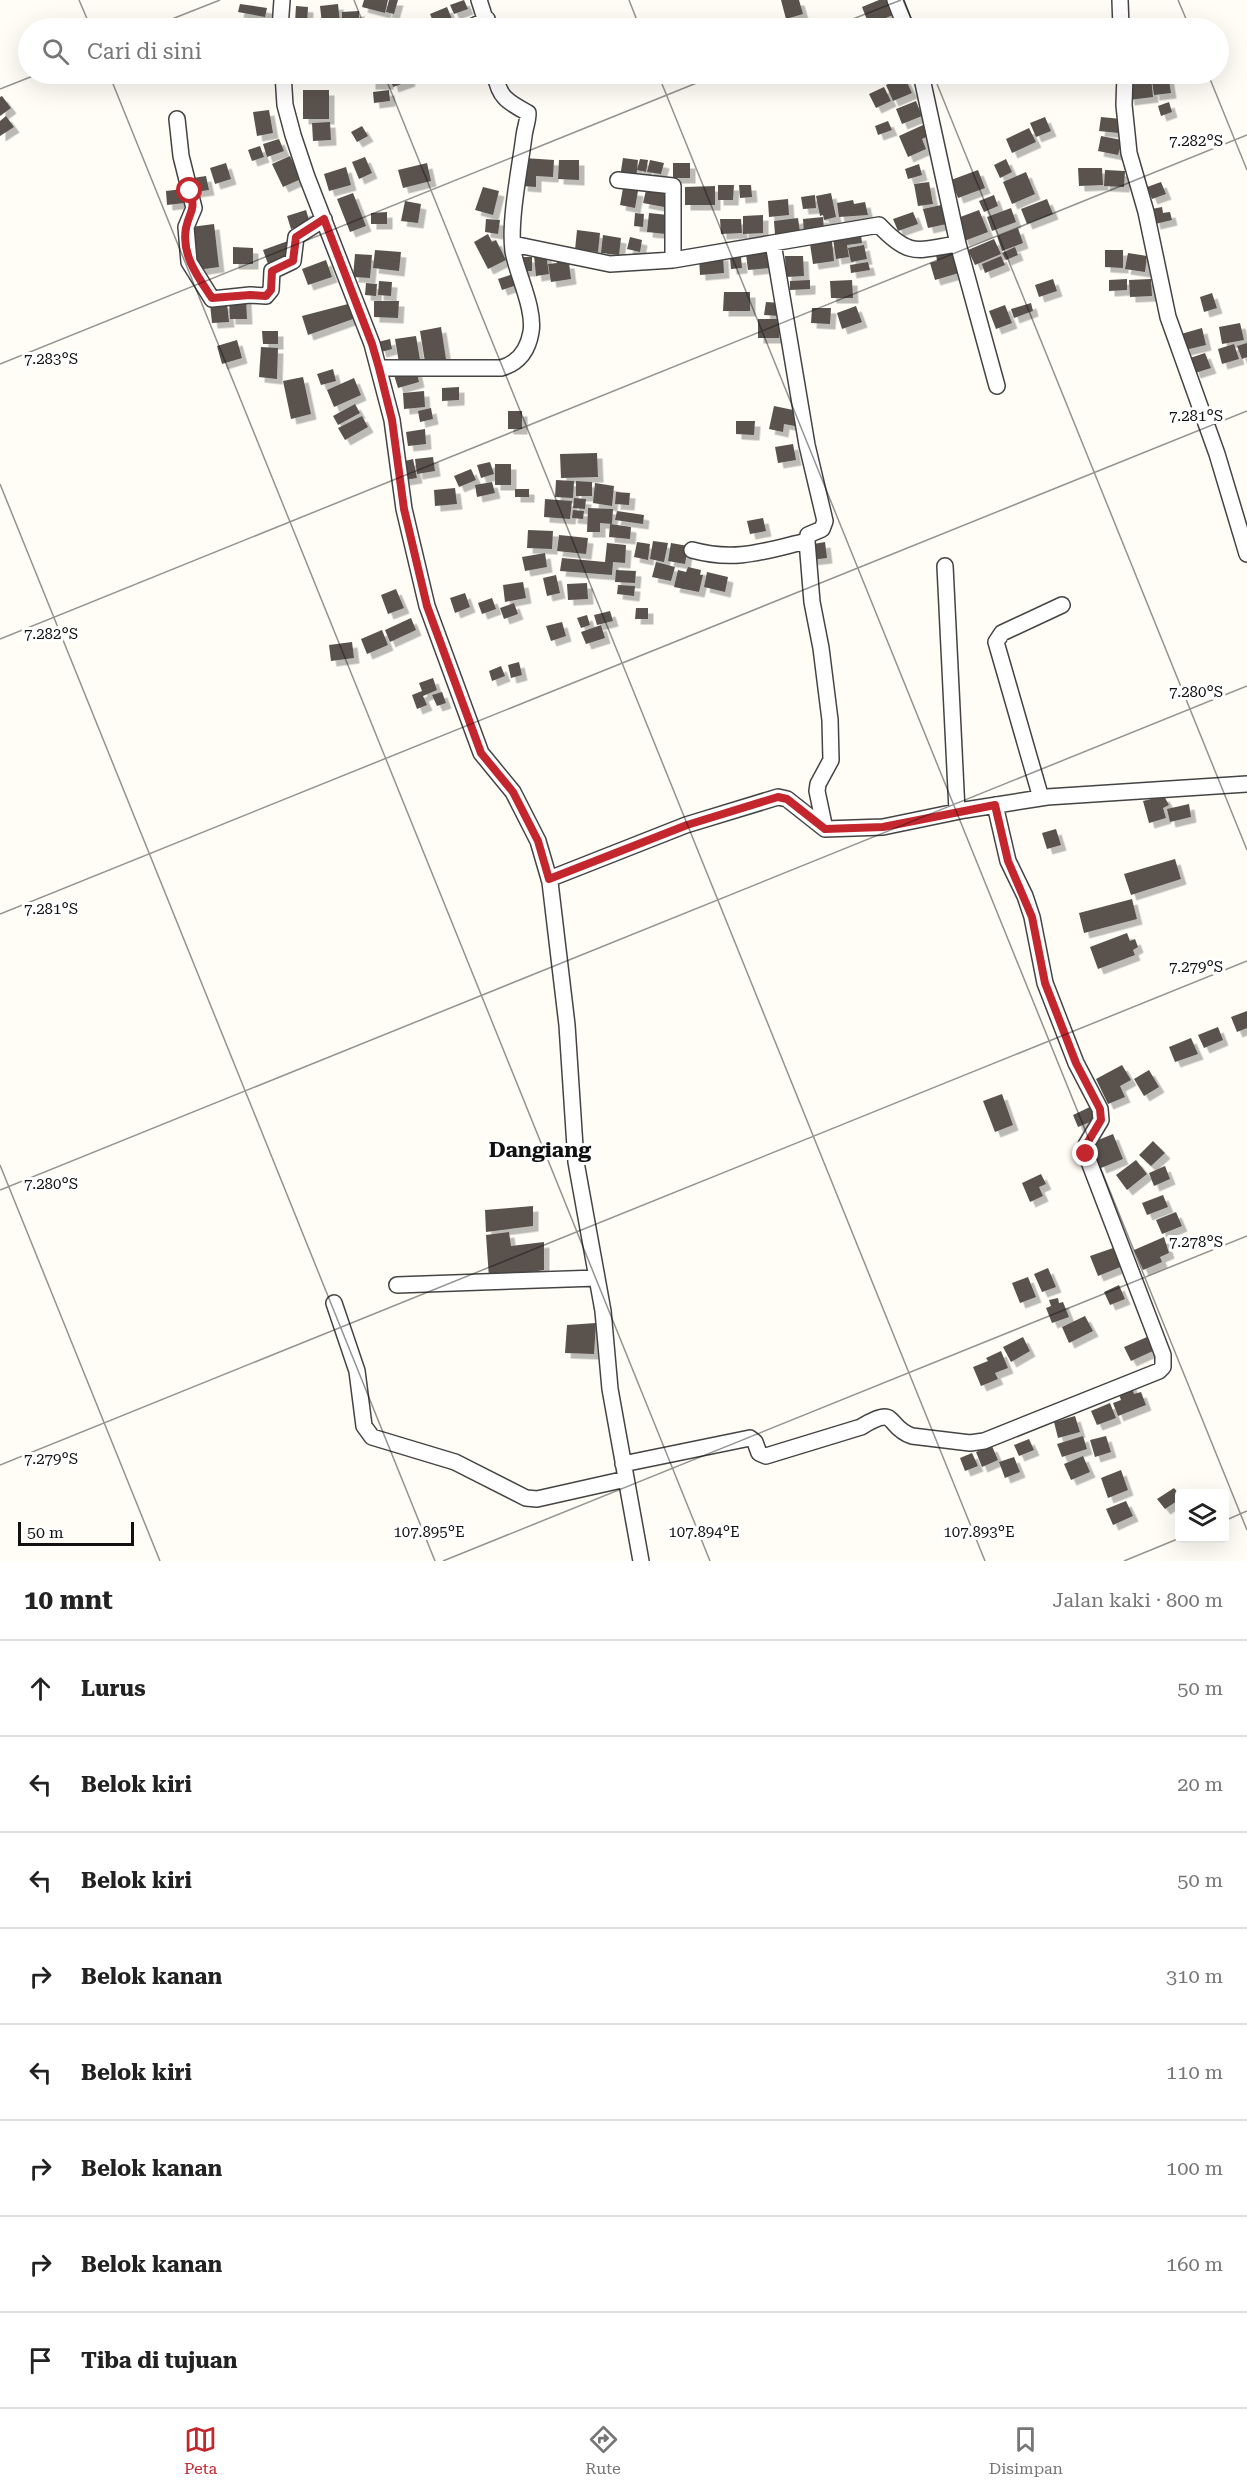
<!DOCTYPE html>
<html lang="id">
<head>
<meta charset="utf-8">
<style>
  body { margin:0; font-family:"Roboto Serif",serif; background:#f6f6f6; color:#222 }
  .controls { position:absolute; right:18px; bottom:18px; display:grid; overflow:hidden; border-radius:6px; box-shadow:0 6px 24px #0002 }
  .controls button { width:54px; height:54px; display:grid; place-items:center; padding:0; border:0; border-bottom:2px solid #e0e0e0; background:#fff; color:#222; font:30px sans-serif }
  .scale { position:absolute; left:18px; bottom:15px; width:116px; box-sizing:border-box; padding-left:6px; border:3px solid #111; border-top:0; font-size:16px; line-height:21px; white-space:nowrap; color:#111; -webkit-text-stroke:4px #fff; paint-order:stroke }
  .stop { position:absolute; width:18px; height:18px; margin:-14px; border:4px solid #c4262e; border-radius:50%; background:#fff }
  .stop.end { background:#c4262e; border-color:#fff; box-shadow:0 2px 6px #0008 }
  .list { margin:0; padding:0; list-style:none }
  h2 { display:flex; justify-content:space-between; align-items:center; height:78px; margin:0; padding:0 24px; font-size:26px }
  h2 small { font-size:20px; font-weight:400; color:#767676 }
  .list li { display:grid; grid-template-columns:39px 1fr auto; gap:18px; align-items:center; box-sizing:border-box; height:96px; padding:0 24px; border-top:2px solid #e0e0e0 }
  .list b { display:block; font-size:22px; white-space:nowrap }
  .list em { font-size:20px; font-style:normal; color:#767676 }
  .icon { flex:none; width:33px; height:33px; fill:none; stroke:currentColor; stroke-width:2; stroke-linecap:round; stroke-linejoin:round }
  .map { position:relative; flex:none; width:1247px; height:1561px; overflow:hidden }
  .search { position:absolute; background:#fff; box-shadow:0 6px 24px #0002; left:18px; right:18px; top:18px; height:66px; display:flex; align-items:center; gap:15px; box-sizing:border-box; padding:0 21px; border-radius:33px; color:#767676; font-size:22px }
  .sheet { height:846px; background:#fff }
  nav { display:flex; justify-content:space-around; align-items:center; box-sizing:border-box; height:84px; border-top:2px solid #e0e0e0; background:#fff; font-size:16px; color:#767676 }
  nav a { display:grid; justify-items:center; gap:3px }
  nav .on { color:#c4262e }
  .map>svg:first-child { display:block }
  .building { fill:#5a524d; filter:url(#shadow) }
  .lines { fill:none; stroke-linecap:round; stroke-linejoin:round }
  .street-casing { stroke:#444; stroke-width:18 }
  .street { stroke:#fff; stroke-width:15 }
  .route { stroke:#c4262e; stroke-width:8 }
  .ticks { fill:none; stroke:#111; stroke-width:1.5; stroke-opacity:0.45 }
  .labels { text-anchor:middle; stroke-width:6; stroke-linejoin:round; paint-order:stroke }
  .quarter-label { font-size:21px; font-weight:bold; fill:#111; stroke:#fff }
  .ticks-label { font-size:15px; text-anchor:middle; fill:#111; stroke:#fff; stroke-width:6; stroke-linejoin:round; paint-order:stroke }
</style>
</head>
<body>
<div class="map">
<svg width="1247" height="1561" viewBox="0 0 1247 1561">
  <defs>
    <filter id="shadow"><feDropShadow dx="5.5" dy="5.5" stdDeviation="0" flood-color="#0004"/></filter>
  </defs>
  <rect width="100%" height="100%" fill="#fffdf5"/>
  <!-- building -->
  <path class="building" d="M364 0H388L385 13 362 7Z
    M389 0H398L394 14 386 12Z
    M464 0 468 9 454 14 450 5Z
    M781 0H799L803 14 786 19Z
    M879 0H887L893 15 869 25 862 7Z
    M240 4 267 8 265 17 238 12Z
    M338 4 340 23 322 24 320 6Z
    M296 6 308 7 307 23 295 22Z
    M447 7 452 19 435 26 430 14Z
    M359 11V28H342V12Z
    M933 19 937 28H908Z
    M370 74H389L388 84H370Z
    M389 74H408L410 81 393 87Z
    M1151 74H1168L1171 93 1154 95Z
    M904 76 912 93 893 101 886 85Z
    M1151 77 1153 97 1129 100 1127 80Z
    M884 87 891 101 876 108 869 94Z
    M303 90H329V119H303Z
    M389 90 390 101 374 103 373 92Z
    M2 96 11 108 0 116V97Z
    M916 101 922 116 902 124 896 109Z
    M1169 102 1172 112 1161 116 1158 106Z
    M269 110 273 133 257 136 253 112Z
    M6 116 14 127 0 136V121Z
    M1045 117 1051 131 1036 137 1030 123Z
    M1101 117 1121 119 1119 133 1099 131Z
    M888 121 892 130 878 135 875 126Z
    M330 122 331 140 313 141 312 123Z
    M923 125 928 136 922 139 926 149 908 157 899 136Z
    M362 126 368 136 357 142 351 132Z
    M1029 128 1036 142 1012 153 1006 139Z
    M1101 136 1122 140 1118 155 1098 151Z
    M279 139 284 151 267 157 263 144Z
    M260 146 264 157 252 161 248 150Z
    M290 156 301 179 283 187 272 164Z
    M365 157 372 173 359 179 352 162Z
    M524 158 554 160 553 177 536 176V187L522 186Z
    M623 158 638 160 636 179 620 177Z
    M640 159 648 160 646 172 637 170Z
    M1006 159 1012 172 1000 178 994 165Z
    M559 160H579V180L558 179Z
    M650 160 664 163 661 174 647 172Z
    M226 163 231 179 215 184 210 168Z
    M427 163 431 181 403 188 398 170Z
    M673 163H690V178H673Z
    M919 164 922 175 908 179 905 169Z
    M346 167 351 185 329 191 324 174Z
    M1078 168H1102L1103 185 1079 186Z
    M978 170 985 188 958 198 951 180Z
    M1105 170 1125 171 1124 187 1104 186Z
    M1026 172 1035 194 1012 204 1003 182Z
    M206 176 209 190 195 192 193 178Z
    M929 182 933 204 918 206 914 184Z
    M1161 182 1166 194 1152 199 1147 187Z
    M718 185H734L733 200H718Z
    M739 185H751L752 197 740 198Z
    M647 186 668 190 664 207 643 203Z
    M715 186V205H685V187Z
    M483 187 499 191 493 215 475 210Z
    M623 188 638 191 635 208 620 205Z
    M182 189 184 203 167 205 166 191Z
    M353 193 366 226 350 232 337 199Z
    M831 193 836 217 824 220 823 215 820 216 816 196Z
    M815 195 816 208 803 209 801 197Z
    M994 195 998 206 984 212 979 201Z
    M788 199 789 215 769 217 768 201Z
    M1047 199 1053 214 1027 224 1021 209Z
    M853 200 854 204 865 202 868 215 839 217 837 203Z
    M405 201 421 204 418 223 401 221Z
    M946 204 951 223 928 228 923 209Z
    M1162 207 1163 213 1170 212 1172 220 1155 224 1152 209Z
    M1011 208 1016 222 992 231 987 217Z
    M306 210 310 223 291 229 287 216Z
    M979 210 988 232 964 241 955 219Z
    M387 212V224H371V213Z
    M913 212 918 224 898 231 893 219Z
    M635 213 644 214 643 227 634 226Z
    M649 213 668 215 666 234 647 232Z
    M763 215V233L743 234V216Z
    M823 217 824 230 804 235 803 219Z
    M798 218 800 232 775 235 774 221Z
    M486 219 500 220 498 234 485 232Z
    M720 219H741L742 233 721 234Z
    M214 224 219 267 197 270 191 227Z
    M1018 228 1023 243 1002 251 997 236Z
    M577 230 600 233 598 252 575 250Z
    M488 234 492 242 496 240 506 260 488 269 474 242Z
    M603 235 621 238 619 255 601 253Z
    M861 235 862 243 847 245 849 257 836 259 833 239Z
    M630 237 642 240 640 252 627 249Z
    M994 239 1001 254 975 265 968 250Z
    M288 241 293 256 268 264 263 250Z
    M832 241 834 261 813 264 810 244Z
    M864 245 867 259 851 262 848 248Z
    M233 247 253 248V264H233Z
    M1015 247 1018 255 1006 260 1002 253Z
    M952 249 959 273 935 280 930 263 937 261 936 254Z
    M375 250 401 252 399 271 373 268Z
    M1105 250H1123V268L1105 267Z
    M769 252 770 268 748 270 746 254Z
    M1128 253 1147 256 1145 272 1125 269Z
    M355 254 372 255 370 278 353 277Z
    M546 254 549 274 536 276 534 255Z
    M723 255 724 273 700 275 699 257Z
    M785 256H803L804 276 786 277Z
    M1001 256 1005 265 985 273 982 264Z
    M519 257H532V271H518Z
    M741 257 742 268 731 269 730 258Z
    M563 258 564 263H569L571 279 551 282 548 264 557 263 556 259Z
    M326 260 332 277 308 285 302 269Z
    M868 262 870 270 851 273 850 265Z
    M513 274 517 285 502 290 498 279Z
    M1053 279 1057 291 1039 297 1035 285Z
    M1127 279V290L1109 291V280Z
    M1151 279 1152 296 1130 297 1129 280Z
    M810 280V289L790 290V281Z
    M852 280 853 298H831L830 281Z
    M379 281 392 282 391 296 378 295Z
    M366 283 377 284 376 296 365 295Z
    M724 292H750V311H723Z
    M1212 293 1217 308 1204 312 1200 297Z
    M246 298 247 319H230L229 299Z
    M374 301H399L398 318 374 317Z
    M766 302 781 303 780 316 764 315Z
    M227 303 229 322 212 323 210 304Z
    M1031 303 1033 311 1014 318 1011 309Z
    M348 304 353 319 308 335 302 316Z
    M1005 305 1012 323 996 329 989 311Z
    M856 306 862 322 842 329 837 313Z
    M812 308H831L830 324 811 323Z
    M758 319H780L779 338H758Z
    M1240 323 1244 340 1222 344 1219 327Z
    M441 327 446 359 425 362 420 331Z
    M1202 328 1206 345 1185 350 1181 334Z
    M262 331H278V344H263Z
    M416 336 420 360 399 363 395 339Z
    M390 339 392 349 381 352 378 342Z
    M237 340 242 358 222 364 217 346Z
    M1247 343V357L1242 359 1237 346Z
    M1234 344 1239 359 1222 364 1218 349Z
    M261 347 278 348 277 379 259 377Z
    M1205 353 1211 368 1195 373 1190 358Z
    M333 369 336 381 321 385 317 374Z
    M416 369 419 382 398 388 394 375Z
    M303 377 311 414 291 419 283 381Z
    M354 378 361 395 334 407 327 390Z
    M459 387V400L442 401V388Z
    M424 391 425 407 404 409 403 393Z
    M355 404 360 413 338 425 333 416Z
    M774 406 798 411 795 426 784 424 783 432 769 429Z
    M431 408 433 419 420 422 418 411Z
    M508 411H522V429H508Z
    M362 416 368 427 345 440 338 428Z
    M736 421H755L754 435 736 434Z
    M425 429 426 444 408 446 406 432Z
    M793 444 796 460 778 463 775 447Z
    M597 453 598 477 561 478 560 454Z
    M433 457 435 471 417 474 415 459Z
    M413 459 417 478 404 480 401 462Z
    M490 462 494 474 481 478 477 465Z
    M495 464H511V485H495Z
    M471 469 476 480 459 487 454 476Z
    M556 480 574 481 573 498 555 497Z
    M576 481 592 482V496H576Z
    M492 482 495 493 477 497 475 485Z
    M595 483 614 486 612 506 593 503Z
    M455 488 457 504 435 506 434 490Z
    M515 489H529V497H515Z
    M616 492 630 493 629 505 615 504Z
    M574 498 586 499 585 509 573 508Z
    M545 499 572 501 570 519 544 517Z
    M588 508 613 509 612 524 600 523V532H587Z
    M573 510 584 511 583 519 572 518Z
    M617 511 644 515 643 524 615 520Z
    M763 518 766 531 750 534 747 521Z
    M610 524 631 527 630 539 609 537Z
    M528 530 553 531 552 549 527 548Z
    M559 535 588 538 586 554 557 551Z
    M653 541 668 543 664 562 650 559Z
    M637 542 650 544 648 560 634 557Z
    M825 542 827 558 810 560 808 545Z
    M607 543 626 545 625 563 613 562 612 575 560 571 562 558 605 562Z
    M671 543 688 546 685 564 668 561Z
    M545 553 547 567 525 571 522 557Z
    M656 562 675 567 671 581 652 577Z
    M688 567 701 570 700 575H703L699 592 674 587 678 570 686 572Z
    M616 570 636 571 635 583 615 582Z
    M707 572 728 577 725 592 704 587Z
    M556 575 560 593 547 596 543 578Z
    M523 582 526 598 505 602 503 585Z
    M587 583 588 599 568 600 567 584Z
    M618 585 635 586 634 596 617 594Z
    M396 589 404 608 388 614 381 595Z
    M465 593 470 607 455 613 450 598Z
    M492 598 496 609 482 614 478 603Z
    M514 603 518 614 504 619 500 608Z
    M636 608H648V619H635Z
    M610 611 613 621 597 625 594 615Z
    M587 615 590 625 581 628 577 618Z
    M411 618 416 630 390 642 385 630Z
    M562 622 566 636 551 641 546 626Z
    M601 625 605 638 586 644 581 632Z
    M382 630 388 645 367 654 361 639Z
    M352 642 354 658 331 661 329 645Z
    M519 662 522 675 511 678 508 665Z
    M501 666 505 676 492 681 489 671Z
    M433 678 437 690 423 696 427 705 417 709 412 695 422 691 419 683Z
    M442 692 446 703 437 706 432 695Z
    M1164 796 1169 805 1163 808 1166 818 1149 823 1143 801Z
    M1189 804 1191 817 1170 822 1167 809Z
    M1056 829 1061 845 1047 849 1042 833Z
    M1175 859 1181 879 1131 895 1124 874Z
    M1132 899 1137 919 1084 933 1079 913Z
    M1127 933 1130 941 1135 939 1138 947 1133 950 1135 955 1098 969 1090 947Z
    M1247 1011V1028L1237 1032 1231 1017Z
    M1218 1027 1223 1040 1204 1048 1198 1035Z
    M1191 1038 1198 1054 1175 1062 1169 1047Z
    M1122 1065 1131 1080 1120 1086 1125 1097 1108 1104 1096 1079Z
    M1149 1070 1159 1087 1144 1096 1134 1079Z
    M1002 1094 1013 1125 995 1132 983 1101Z
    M1092 1106 1097 1119 1078 1127 1073 1115Z
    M1113 1134 1123 1159 1101 1168 1091 1143Z
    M1153 1141 1165 1153 1151 1166 1139 1155Z
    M1136 1160 1147 1174 1127 1190 1116 1175Z
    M1165 1166 1170 1179 1154 1186 1149 1173Z
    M1041 1174 1046 1184 1039 1187 1043 1196 1030 1202 1022 1183Z
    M1163 1195 1168 1207 1147 1215 1142 1203Z
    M533 1206V1226L486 1232 485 1210Z
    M1176 1212 1182 1226 1162 1234 1156 1220Z
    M509 1232 511 1246 544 1242V1270L489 1278 486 1235Z
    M1164 1237 1169 1253 1160 1257 1162 1262 1143 1270 1134 1250Z
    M1116 1247 1123 1266 1098 1276 1090 1256Z
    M1048 1268 1056 1287 1042 1292 1034 1274Z
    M1028 1277 1036 1297 1020 1303 1012 1283Z
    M1119 1285 1125 1299 1110 1305 1104 1292Z
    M1058 1298 1059 1303 1063 1302 1069 1317 1052 1323 1046 1308 1051 1306 1049 1300Z
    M1085 1316 1093 1331 1069 1343 1062 1327Z
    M596 1323 594 1354 565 1353 567 1325Z
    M1023 1337 1030 1351 1011 1362 1003 1347Z
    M1147 1337 1153 1351 1131 1361 1124 1347Z
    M1001 1351 1008 1368 995 1373 998 1379 981 1386 973 1367 988 1361 986 1358Z
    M1131 1384 1134 1394 1141 1392 1146 1405 1118 1416 1113 1403 1121 1400 1117 1389Z
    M1110 1403 1116 1418 1097 1425 1091 1411Z
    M1075 1416 1080 1432 1058 1438 1054 1422Z
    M1083 1436 1087 1449 1062 1457 1057 1444Z
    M1106 1436 1111 1452 1095 1457 1090 1440Z
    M1029 1439 1034 1450 1019 1456 1014 1445Z
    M992 1446 998 1460 982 1467 976 1452Z
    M972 1453 978 1466 965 1471 960 1458Z
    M1083 1456 1090 1472 1071 1480 1064 1464Z
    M1014 1457 1020 1472 1005 1478 999 1462Z
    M1121 1470 1128 1490 1108 1498 1101 1478Z
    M1174 1488 1180 1495V1499L1165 1509 1157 1499Z
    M1126 1501 1133 1516 1113 1525 1106 1509Z"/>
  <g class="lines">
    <defs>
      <path id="street" d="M479 0 488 28
        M895 0 906 28
        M1120 0 1121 28
        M280 28 282 0
        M470 28 487 19
        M283 74 285 105 293 135 307 177 372 344 392 420 404 509 427 606 481 753 513 792 538 841 550 882 567 1025 576 1162 603 1311 610 1389 641 1561
        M1125 74 1124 105 1129 153 1146 212 1168 317 1217 454 1247 554
        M177 119 181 156 194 208 186 227 189 262 212 299 250 295 266 296 271 290 272 271 293 261 296 237 324 219
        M618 180 673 186V260
        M513 244 610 264 673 260 773 243
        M958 244 997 386
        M379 368H501C519 363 528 350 531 332 535 309 517 274 513 251 509 220 520 168 524 136 525 127 528 122 528 113 508 102 499 98 495 74
        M692 550C736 562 764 551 807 541
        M945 566 957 811
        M1041 798 996 642 1002 633 1062 605
        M825 829 817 791 818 784 831 760 830 720 821 648 812 602 807 541 808 535 822 529 825 521 807 445 773 243 879 225C910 258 917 250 958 244L921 74
        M549 879 686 825 778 797 787 799 825 829 883 827 965 810 1047 797 1247 784
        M397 1285 597 1278
        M334 1303 357 1371 364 1426 372 1437 455 1462 526 1498 537 1499 626 1479
        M623 1464 750 1438 755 1442 759 1453 766 1456 861 1427C899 1404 885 1427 912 1436L970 1443 984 1441 1159 1371 1163 1367V1355L1086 1154V1145L1101 1120 1100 1109 1076 1063 1045 983 1032 917 1025 896 1008 861 995 805"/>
    </defs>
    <!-- street casing -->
    <use href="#street" class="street-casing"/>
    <!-- street -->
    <use href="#street" class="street"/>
  </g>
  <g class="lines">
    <!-- route -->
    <path class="route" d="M190 191C196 212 190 209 186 228 181 255 198 277 212 298L250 295 266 296 271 290 272 271 293 261 296 237 324 219 372 344 379 368 392 420 404 509 427 606 481 753 513 792 538 841 549 879 687 825 778 797 787 799 825 829 883 827 995 805 1008 861 1032 917 1045 983 1076 1063 1100 1109 1101 1120 1086 1145V1154"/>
  </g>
  <!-- ticks -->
  <path class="ticks" d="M79 0 91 28M354 0 365 28M629 0 640 28M903 0 915 28M1178 0 1190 28M149 28 220 0M830 28 901 0M109 74 710 1561M384 74 985 1561M658 74 1247 1530M933 74 1247 850M1208 74 1247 170M0 89 38 74M0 364 719 74M0 484 435 1561M0 639 1247 135M0 914 1247 411M0 1165 160 1561M0 1190 1247 686M0 1465 1247 961M1224 1521 1247 1511M443 1561 1247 1236M1124 1561 1180 1538"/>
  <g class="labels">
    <!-- quarter labels -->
    <g class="quarter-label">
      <text x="540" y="1157">Dangiang</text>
    </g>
  </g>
  <g class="ticks-label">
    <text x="1196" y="146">7.282°S</text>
    <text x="51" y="364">7.283°S</text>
    <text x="1196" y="421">7.281°S</text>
    <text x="51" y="639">7.282°S</text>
    <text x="1196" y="697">7.280°S</text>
    <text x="51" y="914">7.281°S</text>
    <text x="1196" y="972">7.279°S</text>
    <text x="51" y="1189">7.280°S</text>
    <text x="1196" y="1247">7.278°S</text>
    <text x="51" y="1464">7.279°S</text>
    <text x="429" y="1537">107.895°E</text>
    <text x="704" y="1537">107.894°E</text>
    <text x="979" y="1537">107.893°E</text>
  </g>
</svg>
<div class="controls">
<button><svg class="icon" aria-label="layers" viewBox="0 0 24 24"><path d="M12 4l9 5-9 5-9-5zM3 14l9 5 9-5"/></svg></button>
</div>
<div class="scale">50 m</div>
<div class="stop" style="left:190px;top:191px"></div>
<div class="stop end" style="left:1086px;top:1154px"></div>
<div class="search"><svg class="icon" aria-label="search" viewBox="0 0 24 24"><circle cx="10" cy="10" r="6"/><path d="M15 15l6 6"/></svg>Cari di sini</div>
</div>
<section class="sheet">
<h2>10 mnt<small>Jalan kaki · 800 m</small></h2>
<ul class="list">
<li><svg class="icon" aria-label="ahead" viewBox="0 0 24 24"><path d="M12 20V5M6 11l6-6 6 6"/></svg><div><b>Lurus</b></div><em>50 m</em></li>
<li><svg class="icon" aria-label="left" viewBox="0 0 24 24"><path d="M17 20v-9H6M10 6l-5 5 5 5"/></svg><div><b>Belok kiri</b></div><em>20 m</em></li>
<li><svg class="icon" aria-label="left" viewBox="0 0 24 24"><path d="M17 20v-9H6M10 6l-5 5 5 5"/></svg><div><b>Belok kiri</b></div><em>50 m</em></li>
<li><svg class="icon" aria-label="right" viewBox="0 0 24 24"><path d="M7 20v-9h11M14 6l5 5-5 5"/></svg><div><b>Belok kanan</b></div><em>310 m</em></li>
<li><svg class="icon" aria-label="left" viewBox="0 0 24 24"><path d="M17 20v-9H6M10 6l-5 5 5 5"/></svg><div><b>Belok kiri</b></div><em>110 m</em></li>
<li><svg class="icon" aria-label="right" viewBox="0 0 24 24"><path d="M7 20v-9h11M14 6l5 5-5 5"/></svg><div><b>Belok kanan</b></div><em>100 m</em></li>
<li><svg class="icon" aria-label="right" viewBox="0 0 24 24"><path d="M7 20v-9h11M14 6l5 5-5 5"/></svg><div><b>Belok kanan</b></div><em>160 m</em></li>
<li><svg class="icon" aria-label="arrive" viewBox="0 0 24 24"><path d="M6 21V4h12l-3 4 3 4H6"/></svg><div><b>Tiba di tujuan</b></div></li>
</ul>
</section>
<nav>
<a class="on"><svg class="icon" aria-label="map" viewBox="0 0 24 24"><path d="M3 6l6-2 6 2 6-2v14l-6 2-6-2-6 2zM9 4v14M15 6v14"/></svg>Peta</a>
<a><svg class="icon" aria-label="directions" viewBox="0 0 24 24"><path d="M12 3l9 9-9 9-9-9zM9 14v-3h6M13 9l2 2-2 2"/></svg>Rute</a>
<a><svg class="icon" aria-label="saved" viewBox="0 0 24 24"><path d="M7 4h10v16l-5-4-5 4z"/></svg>Disimpan</a>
</nav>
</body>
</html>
